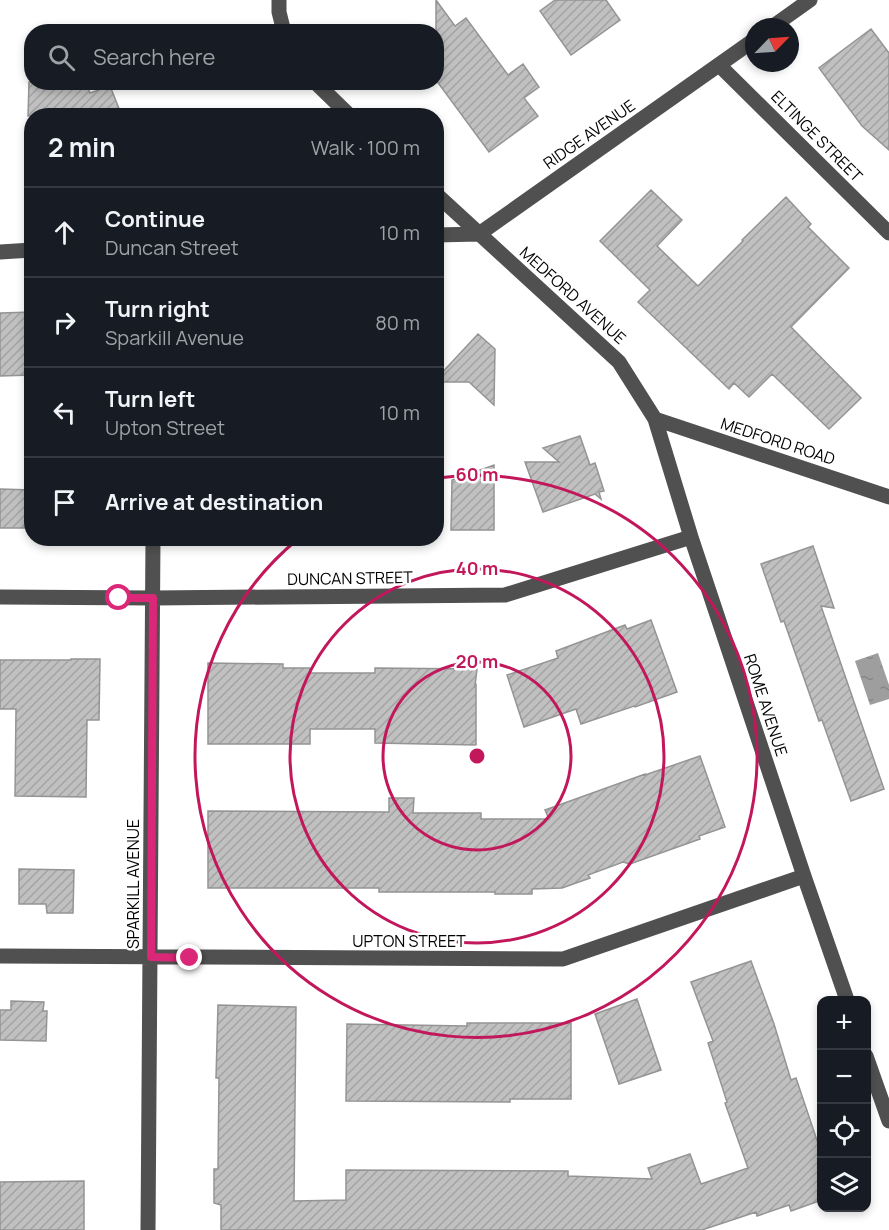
<!DOCTYPE html>
<html lang="en">
<head>
<meta charset="utf-8">
<style>
  body { margin:0; font-family:Manrope,sans-serif; background:#242831; color:#f1f3f6 }
  .controls { position:absolute; right:18px; bottom:18px; display:grid; overflow:hidden; border-radius:12px; box-shadow:0 3px 9px #0003 }
  .controls button { width:54px; height:54px; display:grid; place-items:center; padding:0; border:0; border-bottom:2px solid #363941; background:#171b24; color:#f1f3f6; font:30px sans-serif }
  .compass { position:absolute; left:745px; top:18px; width:54px; height:54px; border-radius:50%; background:#171b24; box-shadow:0 3px 9px #0003; rotate:65deg }
  .stop { position:absolute; width:18px; height:18px; margin:-14px; border:4px solid #db2777; border-radius:50%; background:#fff }
  .stop.end { background:#db2777; border-color:#fff; box-shadow:0 2px 6px #0008 }
  .list { margin:0; padding:0; list-style:none }
  h2 { display:flex; justify-content:space-between; align-items:center; height:78px; margin:0; padding:0 24px; font-size:26px }
  h2 small { font-size:20px; font-weight:400; color:#9ea1a6 }
  .list li { display:grid; grid-template-columns:39px 1fr auto; gap:18px; align-items:center; box-sizing:border-box; height:90px; padding:0 24px; border-top:2px solid #363941 }
  .list b { display:block; font-size:22px; white-space:nowrap }
  .list p { margin:0; font-size:20px; white-space:nowrap; color:#9ea1a6 }
  .list em { font-size:20px; font-style:normal; color:#9ea1a6 }
  .icon { flex:none; width:33px; height:33px; fill:none; stroke:currentColor; stroke-width:2; stroke-linecap:round; stroke-linejoin:round }
  .map { position:relative; flex:none; width:889px; height:1230px; overflow:hidden }
  .search { position:absolute; background:#171b24; box-shadow:0 3px 9px #0003; left:24px; top:24px; width:420px; height:66px; display:flex; align-items:center; gap:15px; box-sizing:border-box; padding:0 21px; border-radius:24px; color:#9ea1a6; font-size:22px }
  .panel { position:absolute; background:#171b24; box-shadow:0 3px 9px #0003; left:24px; top:108px; width:420px; height:438px; border-radius:24px }
  .map>svg:first-child { display:block }
  .water { fill:url(#water-ripples) }
  .building { fill:url(#building-hatch); stroke:#949494; stroke-width:1.5 }
  .lines { fill:none; stroke-linecap:round; stroke-linejoin:round }
  .minor { stroke:#505050; stroke-width:15 }
  .route { stroke:#db2777; stroke-width:8 }
  .ring { fill:none; stroke:#c2185b; stroke-width:3 }
  .labels { text-anchor:middle; stroke-width:5; stroke-linejoin:round; paint-order:stroke }
  .street-label { font-size:16px; fill:#000; stroke:#fff }
  .centre { fill:#c2185b; stroke:#fff; stroke-width:3 }
  .ring-label { font-size:18px; text-anchor:middle; font-weight:bold; fill:#c2185b; stroke:#fff; stroke-width:5; stroke-linejoin:round; paint-order:stroke }
</style>
</head>
<body>
<div class="map">
<svg width="889" height="1230" viewBox="0 0 889 1230">
  <defs>
    <pattern id="water-ripples" width="26" height="14" patternUnits="userSpaceOnUse" patternTransform="scale(1.5)"><rect width="26" height="14" fill="#9e9e9e"/><path d="M2 4q2-2 4 0t4 0M15 11q2-2 4 0t4 0" fill="none" stroke="#868686"/></pattern>
    <pattern id="building-hatch" width="6" height="6" patternUnits="userSpaceOnUse" patternTransform="scale(1.5)"><rect width="6" height="6" fill="#c0c0c0"/><path d="M-1 1l2-2M0 6l6-6M5 7l2-2" fill="none" stroke="#a3a3a3"/></pattern>
  </defs>
  <rect width="100%" height="100%" fill="#fff"/>
  <!-- water -->
  <path class="water" d="M878 653 889 685V699L870 705 855 661Z"/>
  <!-- building -->
  <path class="building" d="M436 0 455 26 466 18 508 75 523 64 539 87 524 98 538 116 489 152 436 80Z
    M555 0H606L620 20 571 55 540 11Z
    M871 29 889 53V150L862 126 819 68Z
    M29 82H86L90 93 110 86 122 116H28Z
    M651 190 682 220 657 246 698 286 743 241 742 240 786 197 811 224 808 227 849 268 791 327 861 398 829 429 772 374 749 397 734 383 729 389 638 302 650 290 600 241Z
    M32 312V375L0 376V313Z
    M478 334 495 349 494 405 469 382H436V379Z
    M580 436 590 465 595 463 604 491 599 492 601 499 595 494 543 512 525 462H559L543 448Z
    M494 465V530H451L452 480Z
    M0 489 32 490V528H0Z
    M813 546 834 608 821 606 884 789 851 801 822 720 819 721 784 621 781 622 761 564Z
    M651 620 677 692 635 707 634 706 581 724 576 709 524 727 507 675 558 658 556 651 625 625 627 629Z
    M71 659H100L99 720H87L86 797 15 796 16 709H0V660H71Z
    M208 663 283 664V668H310V673H375V668L477 669 475 686 476 685V745L375 743V729H310V744H208Z
    M700 756 725 827 699 836 700 839 630 864 623 862 588 875 590 878 562 888 532 889V894H495V892H379V888H208V811L389 812V798H414L413 813H481V819H549L545 810 645 774V775Z
    M19 869 74 870 73 913H47L46 904H19Z
    M751 961 774 1024 791 1080 796 1078 822 1155V1200L791 1211 789 1205 757 1216 756 1212 702 1230H221V1205L214 1203V1169H218L219 1078H216L218 1005 296 1007 294 1201 346 1200V1170L568 1171V1176L652 1179 648 1168 690 1154 701 1184 748 1168 725 1103 727 1102 708 1043 713 1041 691 982Z
    M637 999 661 1070 619 1084 595 1014Z
    M11 1001 44 1002 43 1011H47L46 1041 0 1040V1010H11Z
    M467 1023H571V1099H510V1102L346 1101 347 1024 467 1026Z
    M84 1181V1230H0V1182Z"/>
  <g class="lines">
    <!-- minor -->
    <path class="minor" d="M279 0V12L284 32
      M772 27 810 0
      M719 65 889 233
      M315 82 350 116
      M436 194 619 362 655 419 691 537 804 876 847 1000
      M436 235 479 234 754 40
      M0 252 32 250
      M655 419 889 497
      M0 597 153 598 505 595 691 537
      M0 956 563 959 804 876
      M866 1056 889 1121
      M148 1230 153 538"/>
  </g>
  <g class="lines">
    <!-- route -->
    <path class="route" d="M119 598H153L151 957 190 958"/>
  </g>
  <!-- distance rings -->
  <g class="ring">
    <circle cx="477" cy="756" r="94"/>
    <circle cx="477" cy="756" r="187"/>
    <path d="M438 478A281 281 0 1 1 298 539"/>
  </g>
  <g class="labels">
    <!-- street labels -->
    <g class="street-label">
      <text transform="translate(589 134) rotate(-35)" y="6">RIDGE AVENUE</text>
      <text transform="translate(817 136) rotate(45)" y="6">ELTINGE STREET</text>
      <text transform="translate(573 295) rotate(42)" y="6">MEDFORD AVENUE</text>
      <text transform="translate(778 441) rotate(18)" y="6">MEDFORD ROAD</text>
      <text transform="translate(350 578) rotate(-1)" y="6">DUNCAN STREET</text>
      <text transform="translate(766 705) rotate(72)" y="6">ROME AVENUE</text>
      <text transform="translate(133 884) rotate(-90)" y="6">SPARKILL AVENUE</text>
      <text x="409" y="947">UPTON STREET</text>
    </g>
  </g>
  <circle cx="477" cy="756" r="9" class="centre"/>
  <g class="ring-label">
    <text x="477" y="481">60 m</text>
    <text x="477" y="575">40 m</text>
    <text x="477" y="668">20 m</text>
  </g>
</svg>
<div class="controls">
<button>+</button>
<button>−</button>
<button><svg class="icon" aria-label="locate" viewBox="0 0 24 24"><circle cx="12" cy="12" r="6"/><path d="M12 2v4M12 18v4M2 12h4M18 12h4"/></svg></button>
<button><svg class="icon" aria-label="layers" viewBox="0 0 24 24"><path d="M12 4l9 5-9 5-9-5zM3 14l9 5 9-5"/></svg></button>
</div>
<svg class="compass" viewBox="-18 -18 36 36"><path d="M0-13l5 13h-10z" fill="#e53935"/><path d="M0 13l5-13h-10z" fill="#9ea1a6"/></svg>
<div class="stop" style="left:119px;top:598px"></div>
<div class="stop end" style="left:190px;top:958px"></div>
<div class="search"><svg class="icon" aria-label="search" viewBox="0 0 24 24"><circle cx="10" cy="10" r="6"/><path d="M15 15l6 6"/></svg>Search here</div>
<section class="panel">
<h2>2 min<small>Walk · 100 m</small></h2>
<ul class="list">
<li><svg class="icon" aria-label="ahead" viewBox="0 0 24 24"><path d="M12 20V5M6 11l6-6 6 6"/></svg><div><b>Continue</b><p>Duncan Street</p></div><em>10 m</em></li>
<li><svg class="icon" aria-label="right" viewBox="0 0 24 24"><path d="M7 20v-9h11M14 6l5 5-5 5"/></svg><div><b>Turn right</b><p>Sparkill Avenue</p></div><em>80 m</em></li>
<li><svg class="icon" aria-label="left" viewBox="0 0 24 24"><path d="M17 20v-9H6M10 6l-5 5 5 5"/></svg><div><b>Turn left</b><p>Upton Street</p></div><em>10 m</em></li>
<li><svg class="icon" aria-label="arrive" viewBox="0 0 24 24"><path d="M6 21V4h12l-3 4 3 4H6"/></svg><div><b>Arrive at destination</b></div></li>
</ul>
</section>
</div>
</body>
</html>
